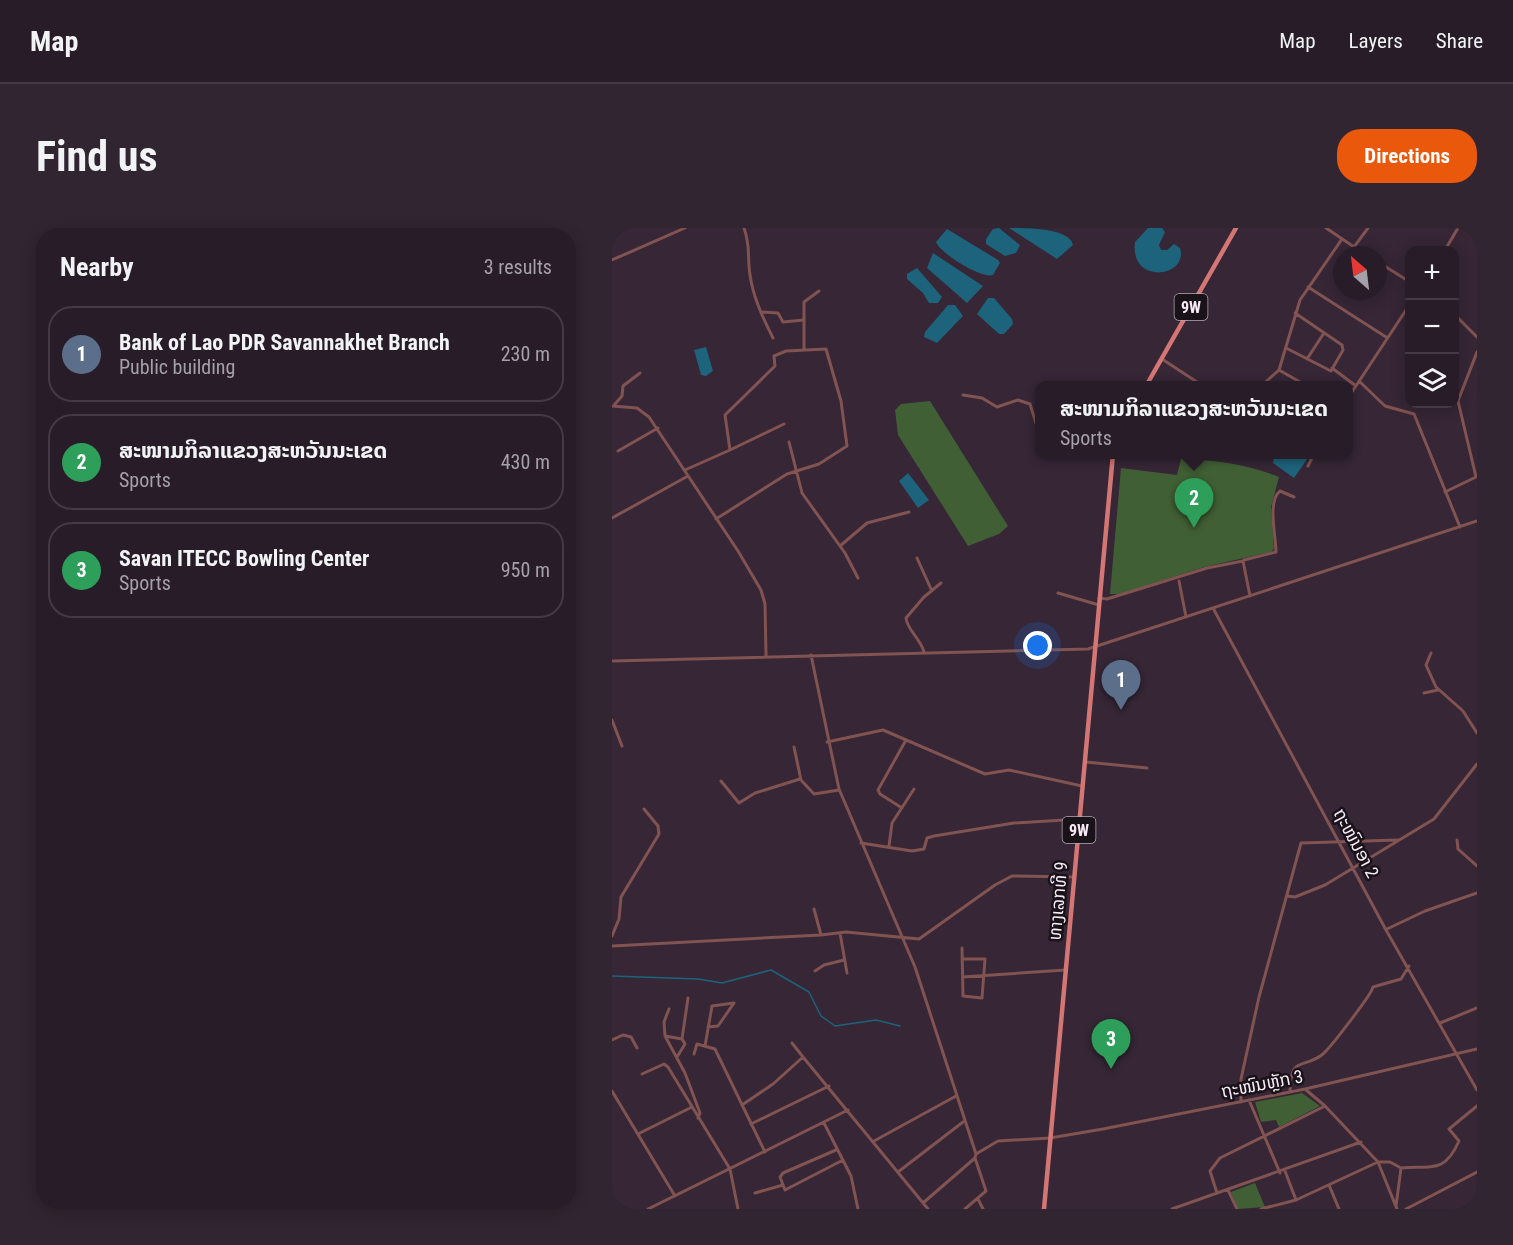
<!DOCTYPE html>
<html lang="en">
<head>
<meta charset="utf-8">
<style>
  body { margin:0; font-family:"Roboto Condensed","Noto Sans Lao",sans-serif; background:#302530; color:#f1f3f6 }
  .controls { position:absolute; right:18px; top:18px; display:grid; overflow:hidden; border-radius:12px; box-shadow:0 3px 15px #0003 }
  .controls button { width:54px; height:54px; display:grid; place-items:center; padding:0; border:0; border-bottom:2px solid #443a45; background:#281c28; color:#f1f3f6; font:30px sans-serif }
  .compass { position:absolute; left:721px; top:18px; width:54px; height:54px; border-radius:50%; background:#281c28; box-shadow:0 3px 15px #0003; rotate:332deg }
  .you { position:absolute; left:426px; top:418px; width:21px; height:21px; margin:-15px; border:4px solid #fff; border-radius:50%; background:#1a73e8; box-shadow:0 0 0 9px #1a73e833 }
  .badge { display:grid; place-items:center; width:39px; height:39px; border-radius:50%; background:#ea580c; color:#fff; font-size:20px; font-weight:700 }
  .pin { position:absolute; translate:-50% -50px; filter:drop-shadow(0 2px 3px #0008) }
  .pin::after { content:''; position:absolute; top:32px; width:21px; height:18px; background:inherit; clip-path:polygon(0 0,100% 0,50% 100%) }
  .popup { position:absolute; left:423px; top:153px; width:318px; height:78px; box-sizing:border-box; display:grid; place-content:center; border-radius:12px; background:#281c28; filter:drop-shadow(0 2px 4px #0005); font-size:20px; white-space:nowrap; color:#a5a1a8 }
  .popup b { font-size:22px; color:#f1f3f6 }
  .popup::after { content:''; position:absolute; left:50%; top:100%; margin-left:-12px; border:12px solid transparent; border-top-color:#281c28 }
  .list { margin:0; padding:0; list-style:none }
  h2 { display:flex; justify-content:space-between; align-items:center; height:78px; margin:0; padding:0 24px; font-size:26px }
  h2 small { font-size:20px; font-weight:400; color:#a5a1a8 }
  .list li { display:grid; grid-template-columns:39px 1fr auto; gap:18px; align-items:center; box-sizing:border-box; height:96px; margin:0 12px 12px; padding:0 12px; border:2px solid #443a45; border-radius:24px }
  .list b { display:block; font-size:22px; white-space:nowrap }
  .list p { margin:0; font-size:20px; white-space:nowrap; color:#a5a1a8 }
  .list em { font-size:20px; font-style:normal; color:#a5a1a8 }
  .icon { flex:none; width:33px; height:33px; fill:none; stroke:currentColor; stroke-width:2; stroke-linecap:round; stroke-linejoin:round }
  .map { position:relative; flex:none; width:865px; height:981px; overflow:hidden; border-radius:24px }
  header { display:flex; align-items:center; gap:36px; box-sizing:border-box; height:84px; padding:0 30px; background:#281c28; border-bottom:2px solid #443a45 }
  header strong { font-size:28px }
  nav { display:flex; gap:33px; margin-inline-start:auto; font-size:21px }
  .intro { display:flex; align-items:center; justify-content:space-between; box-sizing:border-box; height:144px; padding:0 36px }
  h1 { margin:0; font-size:42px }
  .button { padding:15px 27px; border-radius:24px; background:#ea580c; color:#fff; font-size:21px; font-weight:700 }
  main { display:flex; gap:36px; padding:0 36px }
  aside { flex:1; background:#281c28; border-radius:24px; box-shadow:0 3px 15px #0003 }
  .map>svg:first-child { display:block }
  .green { fill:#415f34 }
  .water { fill:#1d637b }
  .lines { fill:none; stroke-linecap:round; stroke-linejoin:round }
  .stream { stroke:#1d637b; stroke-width:1.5 }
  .minor { stroke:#815351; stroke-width:3 }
  .major { stroke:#d37674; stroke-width:4.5 }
  .labels { text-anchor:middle; stroke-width:5; stroke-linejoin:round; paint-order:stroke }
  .shield { fill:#191219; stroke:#b3a9b3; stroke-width:1.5 }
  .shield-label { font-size:16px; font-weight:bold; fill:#f5eaf5 }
  .street-label { font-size:18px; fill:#f5eaf5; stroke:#191219 }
</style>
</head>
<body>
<header>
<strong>Map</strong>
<nav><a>Map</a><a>Layers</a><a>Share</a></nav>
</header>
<div class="intro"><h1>Find us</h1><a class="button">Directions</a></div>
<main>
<aside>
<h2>Nearby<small>3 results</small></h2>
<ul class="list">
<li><span class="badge" style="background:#5c6f8a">1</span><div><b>Bank of Lao PDR Savannakhet Branch</b><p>Public building</p></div><em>230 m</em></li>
<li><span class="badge" style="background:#2e9e5b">2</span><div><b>ສະໜາມກິລາແຂວງສະຫວັນນະເຂດ</b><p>Sports</p></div><em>430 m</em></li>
<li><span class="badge" style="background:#2e9e5b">3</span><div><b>Savan ITECC Bowling Center</b><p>Sports</p></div><em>950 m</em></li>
</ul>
</aside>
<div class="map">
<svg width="865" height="981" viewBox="0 0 865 981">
  <rect width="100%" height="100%" fill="#362636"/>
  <!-- green -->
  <path class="green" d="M318 173 396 298 387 306 356 318 286 207 283 182 289 176Z
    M569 231C605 232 634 236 667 249L659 279 662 321 659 324 592 339 508 366H498L509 240 565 247Z
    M690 865 708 878 667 899 664 892 649 894 643 874Z
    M643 955 653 979 626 981 619 964Z"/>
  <!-- water -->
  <path class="water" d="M387 0 408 17 404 25 393 28 374 16V11L381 1Z
    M397 0C415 0 458 0 461 17L445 31Z
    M536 0H550L553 4 547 17 549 22H555L562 16 568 20C577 50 517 57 523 14Z
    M335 1 386 32 388 35 381 47C369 51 328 25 324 14Z
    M321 25 371 58 355 75 315 40Z
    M305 40 330 69 326 75H317L311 65 295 51V46Z
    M376 70H382L400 91 401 96 392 106H387L365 86Z
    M336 77H343L351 88 325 115 312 109 313 104Z
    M94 119 101 143 94 148 89 147 82 122Z
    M662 227V226L698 227 682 250 661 235Z
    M296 245 317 272 306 280 287 253Z"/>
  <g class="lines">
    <!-- stream -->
    <path class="stream" d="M0 748 86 751 110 755 159 742 197 764 209 788 223 798 264 792 288 798"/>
    <!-- minor -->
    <path class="minor" d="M132 0C139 20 135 28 138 47 141 69 151 90 161 110
      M714 0 754 27
      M742 19 756 0
      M833 22 846 0
      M0 32 73 0
      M766 34 798 54
      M696 59 774 109
      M149 84 166 85 171 94 192 92
      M842 86 865 109
      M674 120 719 143 731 122 730 117 683 85
      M192 121V74L207 63
      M550 131 591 158
      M695 131 712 105
      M720 140 744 158
      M667 142 695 158
      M747 153 773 178 802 186 848 299
      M649 158 667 142 688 72 730 11
      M351 167 370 170 385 179 406 172 418 176 428 208
      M736 170 798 76
      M3 176 10 168 11 158 28 145
      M0 178 25 180 37 189 126 323 149 362 153 376 154 427
      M177 214 190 265 233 325 246 350
      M118 222 172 196
      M6 223 46 200
      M696 238 702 226
      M73 242 118 222 113 187 163 138 162 128 174 123 214 121 229 173 235 218 207 236 175 246 104 291
      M833 264 864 249 846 173 865 124
      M0 290 76 248
      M228 318 255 295 297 284
      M305 330 319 361
      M632 332 664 324C664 308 655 273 668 263L682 269
      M567 353 574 389
      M446 365 487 377
      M487 370 495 371 595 340 631 333 638 368
      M601 380 774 702 865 862
      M312 424C309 411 295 402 294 390L312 369 329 355
      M819 425 814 437 824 459 851 483 865 505
      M199 427 227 561 303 739 364 926 363 930 374 963 353 981
      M0 433 476 421 865 293
      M812 465 826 462
      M0 492 10 518
      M215 514 271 502 373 546 397 542 470 558
      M182 519 189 552
      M474 534 535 540
      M109 553 127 575 143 565 188 551 202 566 227 562
      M290 580 268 566 266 562 294 512
      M845 612 846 621 865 638
      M249 615 300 623 312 621 315 610 322 608 402 595 468 591
      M277 618 280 595 302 561
      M675 668 683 669 713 657 822 591 865 536
      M202 681 209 707 234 704 307 711 383 657 400 648 462 649
      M775 701 813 683 865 665
      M228 705 235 745
      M0 708 7 691 9 669 47 606 46 598 32 581
      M0 718 209 707
      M350 720 351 768 370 770 373 731H350
      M203 743 212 737 232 732
      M351 749 453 742
      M57 781 52 794 53 808 73 845 88 885 86 890
      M828 795 865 780
      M96 799 106 798 122 775
      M53 808 70 811 73 816 65 829
      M70 811 76 770
      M0 812 11 807 19 809 25 820
      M180 815 191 829
      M93 818 100 778 122 775
      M82 826 85 816 103 821 153 924
      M30 846 52 836 56 839 118 941 126 981
      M693 861 713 878 766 934 785 981
      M0 863 63 968
      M678 864C678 826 692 842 711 826 718 820 760 766 761 759L789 751 797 738
      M637 872 668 945
      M629 874V851L647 769 689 615 786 612
      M130 877 161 856 191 829 316 981
      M212 895 239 948 246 981
      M139 896 217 858
      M26 906 78 880
      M262 913 344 868
      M224 922 171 945 168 949 173 962 231 932
      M364 926 386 913 438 910 491 901 693 861 865 821
      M789 940C818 937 832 947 847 913L837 901 865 878
      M673 943 684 972
      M286 944 351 894
      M717 957 727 981
      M616 962 625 981
      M143 965 171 957
      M605 965 598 943 608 930 713 878
      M366 971 371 981
      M311 975 363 930
      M36 981 236 882
      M560 981 749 914
      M649 981 684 972 766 934H778L789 940 784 978
      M794 981 865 944"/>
    <!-- major -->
    <path class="major" d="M534 158 624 0
      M432 981 501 226"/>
  </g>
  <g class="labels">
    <!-- shield labels -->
    <g class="shield">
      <rect x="562.5" y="66" width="33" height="26" rx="4.5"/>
      <rect x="450.5" y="589" width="33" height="26" rx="4.5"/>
    </g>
    <g class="shield-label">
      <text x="579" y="85">9W</text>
      <text x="467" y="608">9W</text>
    </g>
    <!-- street labels -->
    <g class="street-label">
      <text transform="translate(744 615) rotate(62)" y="6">ຖະໜົນອາ 2</text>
      <text transform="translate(446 673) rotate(-85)" y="6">ທາງເລກທີ 9</text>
      <text transform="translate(650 856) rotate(-11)" y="6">ຖະໜົນຫຼັກ 3</text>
    </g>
  </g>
</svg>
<div class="controls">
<button>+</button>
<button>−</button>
<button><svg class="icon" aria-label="layers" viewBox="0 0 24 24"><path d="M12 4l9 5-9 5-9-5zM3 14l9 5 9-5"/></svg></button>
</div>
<svg class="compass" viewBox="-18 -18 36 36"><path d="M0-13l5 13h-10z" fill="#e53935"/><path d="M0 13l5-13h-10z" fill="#a5a1a8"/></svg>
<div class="you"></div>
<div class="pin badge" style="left:509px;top:482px;background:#5c6f8a">1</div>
<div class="pin badge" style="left:582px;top:300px;background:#2e9e5b">2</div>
<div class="popup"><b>ສະໜາມກິລາແຂວງສະຫວັນນະເຂດ</b>Sports</div>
<div class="pin badge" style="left:499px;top:841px;background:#2e9e5b">3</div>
</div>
</main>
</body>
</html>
